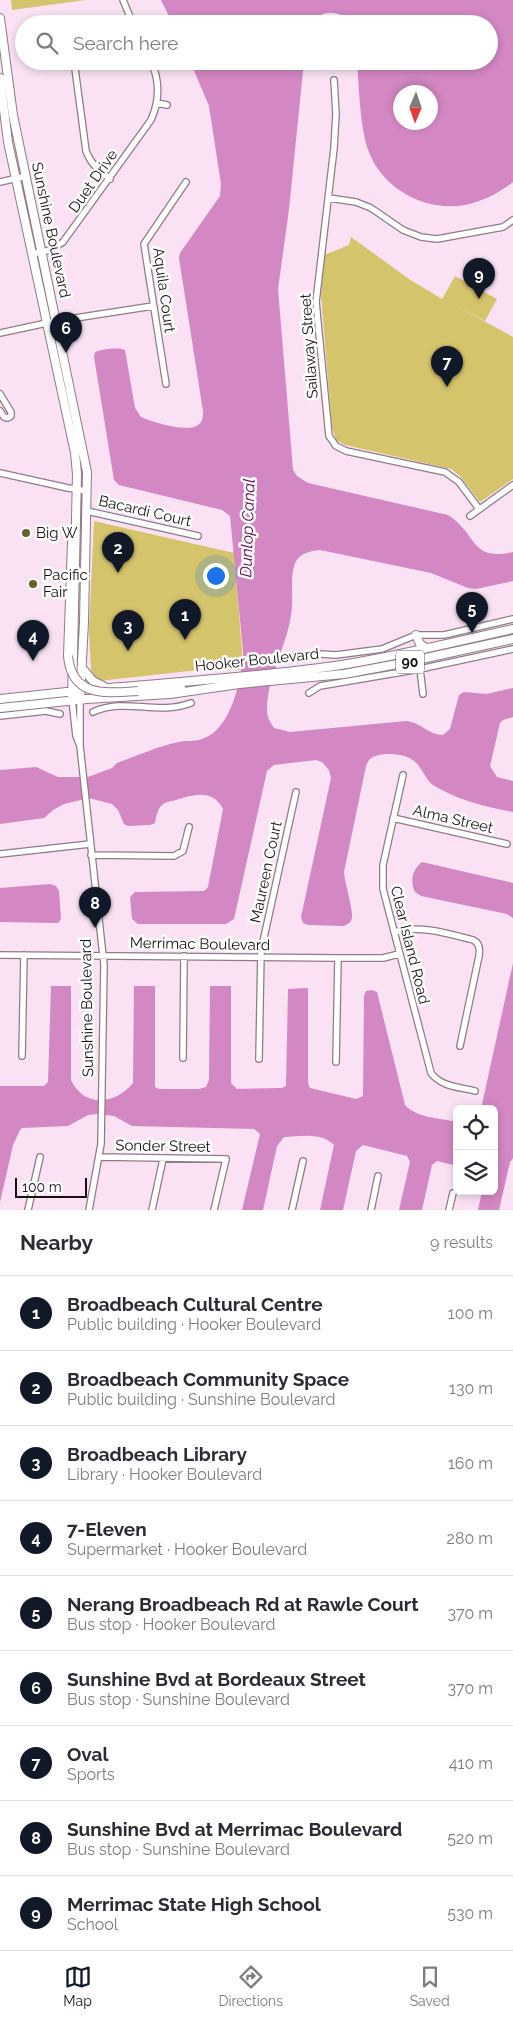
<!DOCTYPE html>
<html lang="en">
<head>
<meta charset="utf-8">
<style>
  body { margin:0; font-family:Raleway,sans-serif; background:#f7f7f7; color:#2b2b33 }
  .controls { position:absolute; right:15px; bottom:15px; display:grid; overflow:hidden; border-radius:8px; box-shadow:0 2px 8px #0003 }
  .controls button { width:45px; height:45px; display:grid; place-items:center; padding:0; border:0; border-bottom:1px solid #e1e1e2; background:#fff; color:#2b2b33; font:25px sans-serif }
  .compass { position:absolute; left:393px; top:85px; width:45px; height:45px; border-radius:50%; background:#fff; box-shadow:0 2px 8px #0003; rotate:182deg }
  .scale { position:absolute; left:15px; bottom:12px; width:72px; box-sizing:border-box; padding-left:5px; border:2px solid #181016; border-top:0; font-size:14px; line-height:18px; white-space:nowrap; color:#181016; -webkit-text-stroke:4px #fff; paint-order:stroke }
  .you { position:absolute; left:215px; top:575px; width:18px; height:18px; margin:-12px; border:4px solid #fff; border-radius:50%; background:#1a73e8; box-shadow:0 0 0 8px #1a73e833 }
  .badge { display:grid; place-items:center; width:32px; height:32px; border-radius:50%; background:#111827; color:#fff; font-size:16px; font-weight:700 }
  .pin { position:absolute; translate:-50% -41px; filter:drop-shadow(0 1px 2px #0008) }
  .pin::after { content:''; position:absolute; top:26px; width:18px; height:15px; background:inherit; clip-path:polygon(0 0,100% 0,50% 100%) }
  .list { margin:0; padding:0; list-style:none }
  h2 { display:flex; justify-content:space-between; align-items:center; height:65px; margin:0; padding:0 20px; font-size:21px }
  h2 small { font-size:16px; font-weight:400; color:#7c7c81 }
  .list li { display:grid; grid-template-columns:32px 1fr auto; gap:15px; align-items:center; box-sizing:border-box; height:75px; padding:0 20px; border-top:1px solid #e1e1e2 }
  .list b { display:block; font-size:19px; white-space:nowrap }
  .list p { margin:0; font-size:16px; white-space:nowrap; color:#7c7c81 }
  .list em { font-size:16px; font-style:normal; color:#7c7c81 }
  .icon { flex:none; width:28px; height:28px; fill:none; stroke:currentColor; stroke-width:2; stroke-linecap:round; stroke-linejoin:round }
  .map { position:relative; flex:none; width:513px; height:1210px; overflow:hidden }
  .search { position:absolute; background:#fff; box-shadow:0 2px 8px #0003; left:15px; right:15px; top:15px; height:55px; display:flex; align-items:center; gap:12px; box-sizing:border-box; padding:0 18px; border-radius:28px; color:#7c7c81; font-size:19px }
  .sheet { height:740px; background:#fff }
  nav { display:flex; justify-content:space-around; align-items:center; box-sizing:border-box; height:70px; border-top:1px solid #e1e1e2; background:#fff; font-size:14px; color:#7c7c81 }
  nav a { display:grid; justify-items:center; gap:2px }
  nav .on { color:#111827 }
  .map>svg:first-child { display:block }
  .green { fill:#d4c46b }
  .water { fill:#d387c3; fill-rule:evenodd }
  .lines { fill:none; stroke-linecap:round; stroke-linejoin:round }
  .minor-casing { stroke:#907a8a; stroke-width:8 }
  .major-casing { stroke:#907a8a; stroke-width:10 }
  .minor { stroke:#fff; stroke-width:5.5 }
  .major { stroke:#fff; stroke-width:8 }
  .major-bridge-casing { stroke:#907a8a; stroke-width:10; stroke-linecap:butt }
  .major-bridge { stroke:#fff; stroke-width:8 }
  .poi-dot { fill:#685f2b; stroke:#fff; stroke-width:2 }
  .labels { text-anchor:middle; stroke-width:5; stroke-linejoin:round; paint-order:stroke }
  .shield { fill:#fff; stroke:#5d585c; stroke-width:1 }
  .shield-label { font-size:14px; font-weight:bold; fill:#181016 }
  .street-label { font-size:15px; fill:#181016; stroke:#fff }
  .poi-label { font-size:15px; fill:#181016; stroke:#fff; text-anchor:start }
  .water-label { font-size:16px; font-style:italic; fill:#610056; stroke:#fff }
</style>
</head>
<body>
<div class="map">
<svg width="513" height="1210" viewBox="0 0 513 1210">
  <rect width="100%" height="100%" fill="#fae2f4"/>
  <!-- green -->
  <path class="green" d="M4 0H86L12 10 11 0Z
    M351 237 409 279 442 299 455 276 497 299 485 321 447 301 513 337V479L480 502 460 476 451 469 345 445 336 440 332 427 321 296 324 255 349 245Z
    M94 521 234 553 242 650 241 670 207 669 99 681 96 679 91 670 89 630Z"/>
  <!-- water -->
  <path class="water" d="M161 0H513V182C499 193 484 201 465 205 427 212 383 190 369 152 360 129 359 87 357 61H489V24H351C340 8 320 10 309 24H173ZM430 92V122H400V92Z
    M190 61H304L289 209 278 289 293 470 297 476 308 483 448 515C478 534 470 562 513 552V581L476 589 468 588 431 573 320 550C310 551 300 553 295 563 290 576 293 592 292 606 290 642 267 674 267 710 267 717 270 722 274 728L290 732 406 721C420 722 429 735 443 735L450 729 459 695 464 692 486 694 513 688V717L503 720 500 723 490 766 497 777 513 781V812C486 807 457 800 433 785 425 779 422 767 414 761 405 753 379 751 370 759 368 761 367 764 366 766L344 872C345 884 353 909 352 917 352 922 348 924 344 926L308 925 303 923 301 917 331 778 329 770 322 762 316 760 274 765 267 771 234 919 226 924H138L132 919 130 897 135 892 204 891 208 887 223 809C213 789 195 794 176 800 172 801 165 802 162 805 157 809 156 818 155 823L150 825 128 826 124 824 118 810 112 804 89 798 64 804 53 810 44 818 0 824V770L36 767 58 777H88L112 768 117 763C137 756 158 746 179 742 186 740 194 742 202 739 232 730 242 677 243 651L230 516 222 510 119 485 114 480 94 357 95 352C104 349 116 347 125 350L135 408 141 417C152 422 188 433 198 425 203 422 203 417 203 411L179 258 180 253 220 196 221 184 209 106Z
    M422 862 513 883V918L507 914 421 896 415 892C410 881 412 870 422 862Z
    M50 884 56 886 59 891 61 919 58 923 0 922V888Z
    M513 963V1158L510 1162 499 1210H478L482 1191H494V1109H481Z
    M51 986H71V1080C84 1108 115 1105 133 1083L134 986H155V1087L159 1089H199L206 1087 209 1080 210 986H231V1083L237 1089 282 1088 286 1086 288 989 308 988V1083L310 1088 356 1099 363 1096 364 996 366 991 372 990 377 992 405 1105C416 1118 440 1118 457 1122V1166L437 1161 432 1165 422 1210H399L410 1162 407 1156 363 1145 356 1151 343 1210H320L334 1145C322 1132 300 1136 284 1137L277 1146 263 1210H242L260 1134 254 1129 132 1126 114 1116 97 1114 88 1115 68 1126 22 1128 20 1130 13 1145 0 1202V1086H44L48 1082Z"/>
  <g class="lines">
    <defs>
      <path id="minor" d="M123 0 133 24
        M74 61 86 151C91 164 98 170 110 179
        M334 80 336 114 334 148 316 302 329 436 336 446 346 451 445 472 459 482 479 509
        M157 103 167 105
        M0 182 26 176
        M329 198 356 202 371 208 403 230 421 237 437 239 503 227 513 220
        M32 254 50 250 63 242 151 120C160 100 160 81 151 61
        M0 333 56 321 153 306
        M166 384 144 244 186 182
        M0 394 11 412V416L8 418 4 417 0 411
        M0 473 68 488 87 491
        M87 511 198 536
        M470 516 513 485
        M321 654 336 655 382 649 416 635H444L513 619
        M420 669 423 694
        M309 693 320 686 420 669 513 649
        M80 699V744
        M72 700 76 736 80 746 104 965 101 1144 89 1210
        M93 712C126 697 156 716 191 703
        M0 716 46 711 60 714
        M403 775 383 865V889L431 1073C441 1087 460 1087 475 1091
        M393 818 507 844
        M0 854 90 844
        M91 855 174 856 183 851 189 827
        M394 932C421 925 446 933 473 940 480 943 480 950 479 956L460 1046
        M0 955 338 958H383L399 954
        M22 1056 24 955
        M183 1058 184 956
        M259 1059 261 951 296 792
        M336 1062 338 958
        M100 1157 226 1159 214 1210
        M28 1210 40 1157
        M152 1210 163 1159
        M292 1210 303 1161
        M371 1210 378 1176
        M449 1210 453 1193"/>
      <path id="major" d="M0 18 13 115 87 472 84 622 80 699
        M0 78 8 142 75 453 77 474 72 700
        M416 635 420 644 426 648
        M68 656 72 542
        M82 668 93 681 107 688
        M97 689C177 682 256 677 335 666 395 657 454 642 513 629
        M138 691 181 688
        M0 699 76 691
        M0 708 87 699 170 694 239 684 344 674 403 663 513 639"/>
    </defs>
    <!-- minor casing -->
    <use href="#minor" class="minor-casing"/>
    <!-- major casing -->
    <use href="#major" class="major-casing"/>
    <!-- minor -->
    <use href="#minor" class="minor"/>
    <!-- major -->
    <use href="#major" class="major"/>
    <defs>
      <path id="major-bridge" d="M68 656C72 698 106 693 138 691"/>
    </defs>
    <!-- major-bridge casing -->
    <use href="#major-bridge" class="major-bridge-casing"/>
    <!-- major-bridge -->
    <use href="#major-bridge" class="major-bridge"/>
  </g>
  <!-- markers -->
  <g class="poi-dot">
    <circle cx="26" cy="533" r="5"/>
    <circle cx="33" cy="584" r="5"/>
  </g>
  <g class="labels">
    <!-- shield labels -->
    <rect class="shield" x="396" y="650.5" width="28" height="23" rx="4"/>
    <g class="shield-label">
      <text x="410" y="667">90</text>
    </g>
    <!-- street labels -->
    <g class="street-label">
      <text transform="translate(93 181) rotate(-55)" y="5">Duet Drive</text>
      <text transform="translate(51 230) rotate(78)" y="5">Sunshine Boulevard</text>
      <text transform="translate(164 290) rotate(82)" y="5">Aquila Court</text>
      <text transform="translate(309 346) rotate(-94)" y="5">Sailaway Street</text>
      <text transform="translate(145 511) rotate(13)" y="5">Bacardi Court</text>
      <text transform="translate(257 660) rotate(-6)" y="5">Hooker Boulevard</text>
      <text transform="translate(453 819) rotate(13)" y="5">Alma Street</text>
      <text transform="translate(266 872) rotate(-78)" y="5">Maureen Court</text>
      <text transform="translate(200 944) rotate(1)" y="5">Merrimac Boulevard</text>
      <text transform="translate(410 945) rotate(76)" y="5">Clear Island Road</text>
      <text transform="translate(87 1008) rotate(-91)" y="5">Sunshine Boulevard</text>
      <text transform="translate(163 1146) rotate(1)" y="5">Sonder Street</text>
    </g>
    <!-- poi labels -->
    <g class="poi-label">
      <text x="36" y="538">Big W</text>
      <text x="43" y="580">Pacific<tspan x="43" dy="17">Fair</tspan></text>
    </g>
    <!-- water labels -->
    <g class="water-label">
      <text transform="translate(247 528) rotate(-88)" y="6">Dunlop Canal</text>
    </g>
  </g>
</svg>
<div class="controls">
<button><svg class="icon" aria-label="locate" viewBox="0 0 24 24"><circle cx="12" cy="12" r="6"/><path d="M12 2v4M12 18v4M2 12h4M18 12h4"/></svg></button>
<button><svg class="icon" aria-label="layers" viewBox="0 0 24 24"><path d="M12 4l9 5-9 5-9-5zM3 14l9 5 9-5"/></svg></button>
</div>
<svg class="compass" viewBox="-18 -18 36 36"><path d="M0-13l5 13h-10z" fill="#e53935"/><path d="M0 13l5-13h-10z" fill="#7c7c81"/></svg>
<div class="scale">100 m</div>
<div class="you"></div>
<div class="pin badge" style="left:185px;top:640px">1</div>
<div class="pin badge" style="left:118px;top:573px">2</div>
<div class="pin badge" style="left:128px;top:651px">3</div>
<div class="pin badge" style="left:33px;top:661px">4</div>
<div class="pin badge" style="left:472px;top:633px">5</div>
<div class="pin badge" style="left:66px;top:353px">6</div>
<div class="pin badge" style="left:447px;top:387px">7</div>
<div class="pin badge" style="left:95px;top:928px">8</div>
<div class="pin badge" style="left:479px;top:299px">9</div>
<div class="search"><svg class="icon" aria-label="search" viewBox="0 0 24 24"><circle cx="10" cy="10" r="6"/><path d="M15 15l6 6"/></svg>Search here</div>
</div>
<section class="sheet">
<h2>Nearby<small>9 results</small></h2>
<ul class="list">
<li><span class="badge">1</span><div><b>Broadbeach Cultural Centre</b><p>Public building · Hooker Boulevard</p></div><em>100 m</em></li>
<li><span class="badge">2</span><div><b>Broadbeach Community Space</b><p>Public building · Sunshine Boulevard</p></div><em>130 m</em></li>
<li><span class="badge">3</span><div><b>Broadbeach Library</b><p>Library · Hooker Boulevard</p></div><em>160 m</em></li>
<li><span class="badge">4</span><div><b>7-Eleven</b><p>Supermarket · Hooker Boulevard</p></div><em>280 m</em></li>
<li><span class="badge">5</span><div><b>Nerang Broadbeach Rd at Rawle Court</b><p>Bus stop · Hooker Boulevard</p></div><em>370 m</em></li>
<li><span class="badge">6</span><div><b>Sunshine Bvd at Bordeaux Street</b><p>Bus stop · Sunshine Boulevard</p></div><em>370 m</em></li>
<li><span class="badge">7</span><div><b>Oval</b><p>Sports</p></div><em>410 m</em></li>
<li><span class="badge">8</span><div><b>Sunshine Bvd at Merrimac Boulevard</b><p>Bus stop · Sunshine Boulevard</p></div><em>520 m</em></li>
<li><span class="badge">9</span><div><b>Merrimac State High School</b><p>School</p></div><em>530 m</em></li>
</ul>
</section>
<nav>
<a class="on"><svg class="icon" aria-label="map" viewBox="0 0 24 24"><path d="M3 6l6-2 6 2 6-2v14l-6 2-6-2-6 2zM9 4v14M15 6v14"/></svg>Map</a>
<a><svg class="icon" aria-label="directions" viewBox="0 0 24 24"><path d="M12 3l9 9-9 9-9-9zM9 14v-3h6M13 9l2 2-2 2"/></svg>Directions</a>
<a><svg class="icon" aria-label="saved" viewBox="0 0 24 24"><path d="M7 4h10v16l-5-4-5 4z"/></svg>Saved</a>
</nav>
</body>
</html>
